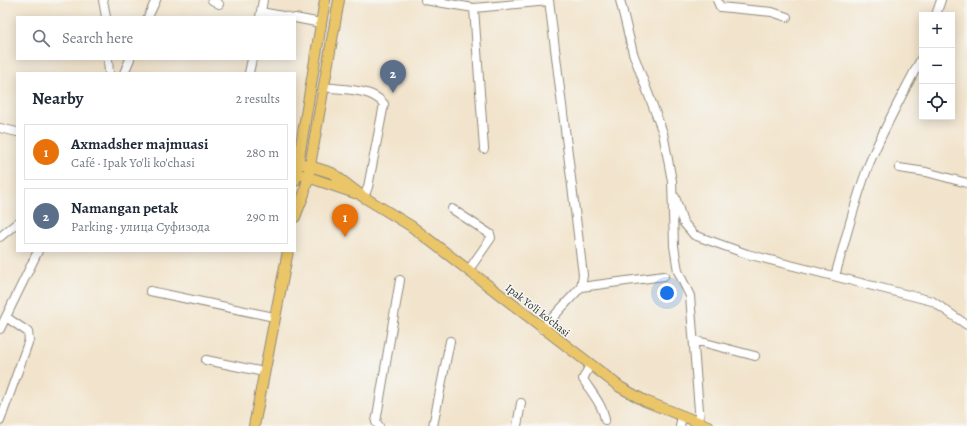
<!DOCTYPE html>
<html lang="en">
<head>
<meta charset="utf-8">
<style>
  body { margin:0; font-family:Alegreya,serif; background:#f2f2f3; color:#1f2937 }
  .controls { position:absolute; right:12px; top:12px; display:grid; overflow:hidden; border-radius:0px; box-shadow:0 2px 10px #0003 }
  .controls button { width:36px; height:36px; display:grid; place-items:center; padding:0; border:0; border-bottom:1px solid #e0e1e3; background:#fff; color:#1f2937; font:20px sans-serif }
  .you { position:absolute; left:667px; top:293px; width:14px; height:14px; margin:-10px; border:3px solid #fff; border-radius:50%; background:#1a73e8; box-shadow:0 0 0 6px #1a73e833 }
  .badge { display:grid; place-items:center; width:26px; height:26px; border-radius:50%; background:#0b8043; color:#fff; font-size:13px; font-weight:700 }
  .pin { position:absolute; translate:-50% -33px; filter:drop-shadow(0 1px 2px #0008) }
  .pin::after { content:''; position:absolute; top:21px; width:14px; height:12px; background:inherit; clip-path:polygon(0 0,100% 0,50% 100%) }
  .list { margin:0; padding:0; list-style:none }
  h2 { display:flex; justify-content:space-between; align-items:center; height:52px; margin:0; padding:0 16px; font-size:17px }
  h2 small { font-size:13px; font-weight:400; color:#747a83 }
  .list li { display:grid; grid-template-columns:26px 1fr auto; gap:12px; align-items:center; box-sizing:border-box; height:56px; margin:0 8px 8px; padding:0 8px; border:1px solid #e0e1e3; border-radius:0px }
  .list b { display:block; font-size:15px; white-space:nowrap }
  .list p { margin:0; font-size:13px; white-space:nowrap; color:#747a83 }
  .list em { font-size:13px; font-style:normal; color:#747a83 }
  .icon { flex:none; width:22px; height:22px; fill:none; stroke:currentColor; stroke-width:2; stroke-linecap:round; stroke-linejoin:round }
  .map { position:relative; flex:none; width:967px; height:426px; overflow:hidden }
  .search { position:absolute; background:#fff; box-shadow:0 2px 10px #0003; left:16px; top:16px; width:280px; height:44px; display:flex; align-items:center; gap:10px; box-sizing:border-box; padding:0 14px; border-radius:0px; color:#747a83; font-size:15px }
  .panel { position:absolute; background:#fff; box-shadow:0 2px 10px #0003; left:16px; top:72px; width:280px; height:180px; border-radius:0px }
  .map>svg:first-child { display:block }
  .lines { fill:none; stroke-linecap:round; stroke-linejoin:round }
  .minor-casing { stroke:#8e887c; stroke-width:10 }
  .major-casing { stroke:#8e887c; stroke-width:12 }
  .minor { stroke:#fff; stroke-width:8 }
  .major { stroke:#ebc669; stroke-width:10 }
  .labels { text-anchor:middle; stroke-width:3; stroke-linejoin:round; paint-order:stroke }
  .street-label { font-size:11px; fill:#2b2b2b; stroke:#f6f6f2 }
</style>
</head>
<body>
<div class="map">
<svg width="967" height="426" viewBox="0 0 967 426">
  <rect width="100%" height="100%" fill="#f6f6f2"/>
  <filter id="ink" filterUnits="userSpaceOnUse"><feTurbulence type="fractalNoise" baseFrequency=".025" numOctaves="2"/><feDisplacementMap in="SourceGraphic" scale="8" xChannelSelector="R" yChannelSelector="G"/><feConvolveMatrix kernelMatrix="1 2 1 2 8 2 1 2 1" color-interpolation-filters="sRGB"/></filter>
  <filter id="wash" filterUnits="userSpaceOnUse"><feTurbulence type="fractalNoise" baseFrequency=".012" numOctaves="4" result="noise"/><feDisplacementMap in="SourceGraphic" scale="16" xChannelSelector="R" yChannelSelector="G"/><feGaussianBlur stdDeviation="0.9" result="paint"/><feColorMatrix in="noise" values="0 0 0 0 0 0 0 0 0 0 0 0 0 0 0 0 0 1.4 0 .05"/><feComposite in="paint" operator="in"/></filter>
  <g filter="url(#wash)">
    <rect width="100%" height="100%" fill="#f2e4cc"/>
  </g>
  <g filter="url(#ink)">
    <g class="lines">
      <defs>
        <path id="minor" d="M103 0 106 17
          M212 0 219 4
          M425 0 474 8 549 1
          M620 0 633 53 663 133 672 181 674 246 678 271 690 296 700 423
          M717 0 720 7 772 12 787 17
          M474 8 484 149
          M261 12 288 17
          M936 15 941 0
          M148 17 156 0
          M260 17 263 0
          M295 18 321 23
          M108 59 109 73
          M124 73 130 59
          M249 73 252 59
          M323 87C344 90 371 88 384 104L368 187 364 197
          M0 128 17 132
          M899 168 926 172 967 183
          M675 197 683 222 694 235 747 254 932 301 967 325
          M452 209 490 234 491 238 468 271
          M0 237 17 223
          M835 276C846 238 855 200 869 164 884 127 904 92 922 57
          M581 287 664 276
          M150 291 274 317
          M0 329 38 251
          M542 329 581 287 583 275 549 0
          M694 340 755 356
          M206 360 264 372
          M590 365 583 379C591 392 603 405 605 420
          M0 421 29 340 28 332 6 317
          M379 426 376 422 400 280
          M433 426 450 341
          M517 426 521 403
          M680 426 682 416"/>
        <path id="major" d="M297 162 332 173 362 196 411 226 620 387 645 401 708 426
          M302 175 355 193
          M295 181 325 0
          M295 217 304 194 308 177 339 0
          M254 426 288 251"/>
      </defs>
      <!-- minor casing -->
      <use href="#minor" class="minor-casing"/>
      <!-- major casing -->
      <use href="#major" class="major-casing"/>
      <!-- minor -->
      <use href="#minor" class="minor"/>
      <!-- major -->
      <use href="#major" class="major"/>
    </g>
  </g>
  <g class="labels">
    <!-- street labels -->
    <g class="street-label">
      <text transform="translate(538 310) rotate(38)" y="4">Ipak Yo'li ko'chasi</text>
    </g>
  </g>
</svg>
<div class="controls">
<button>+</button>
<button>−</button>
<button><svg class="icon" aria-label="locate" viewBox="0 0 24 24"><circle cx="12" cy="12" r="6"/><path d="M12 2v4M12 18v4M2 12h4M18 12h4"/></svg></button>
</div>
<div class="you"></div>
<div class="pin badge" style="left:345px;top:237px;background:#e8710a">1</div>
<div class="pin badge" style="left:393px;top:93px;background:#5c6f8a">2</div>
<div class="search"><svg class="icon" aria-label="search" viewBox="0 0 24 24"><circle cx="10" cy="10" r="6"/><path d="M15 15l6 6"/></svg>Search here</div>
<section class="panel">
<h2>Nearby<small>2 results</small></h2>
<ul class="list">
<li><span class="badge" style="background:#e8710a">1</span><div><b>Axmadsher majmuasi</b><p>Café · Ipak Yo'li ko'chasi</p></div><em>280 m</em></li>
<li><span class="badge" style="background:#5c6f8a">2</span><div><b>Namangan petak</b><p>Parking · улица Суфизода</p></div><em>290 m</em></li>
</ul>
</section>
</div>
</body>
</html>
